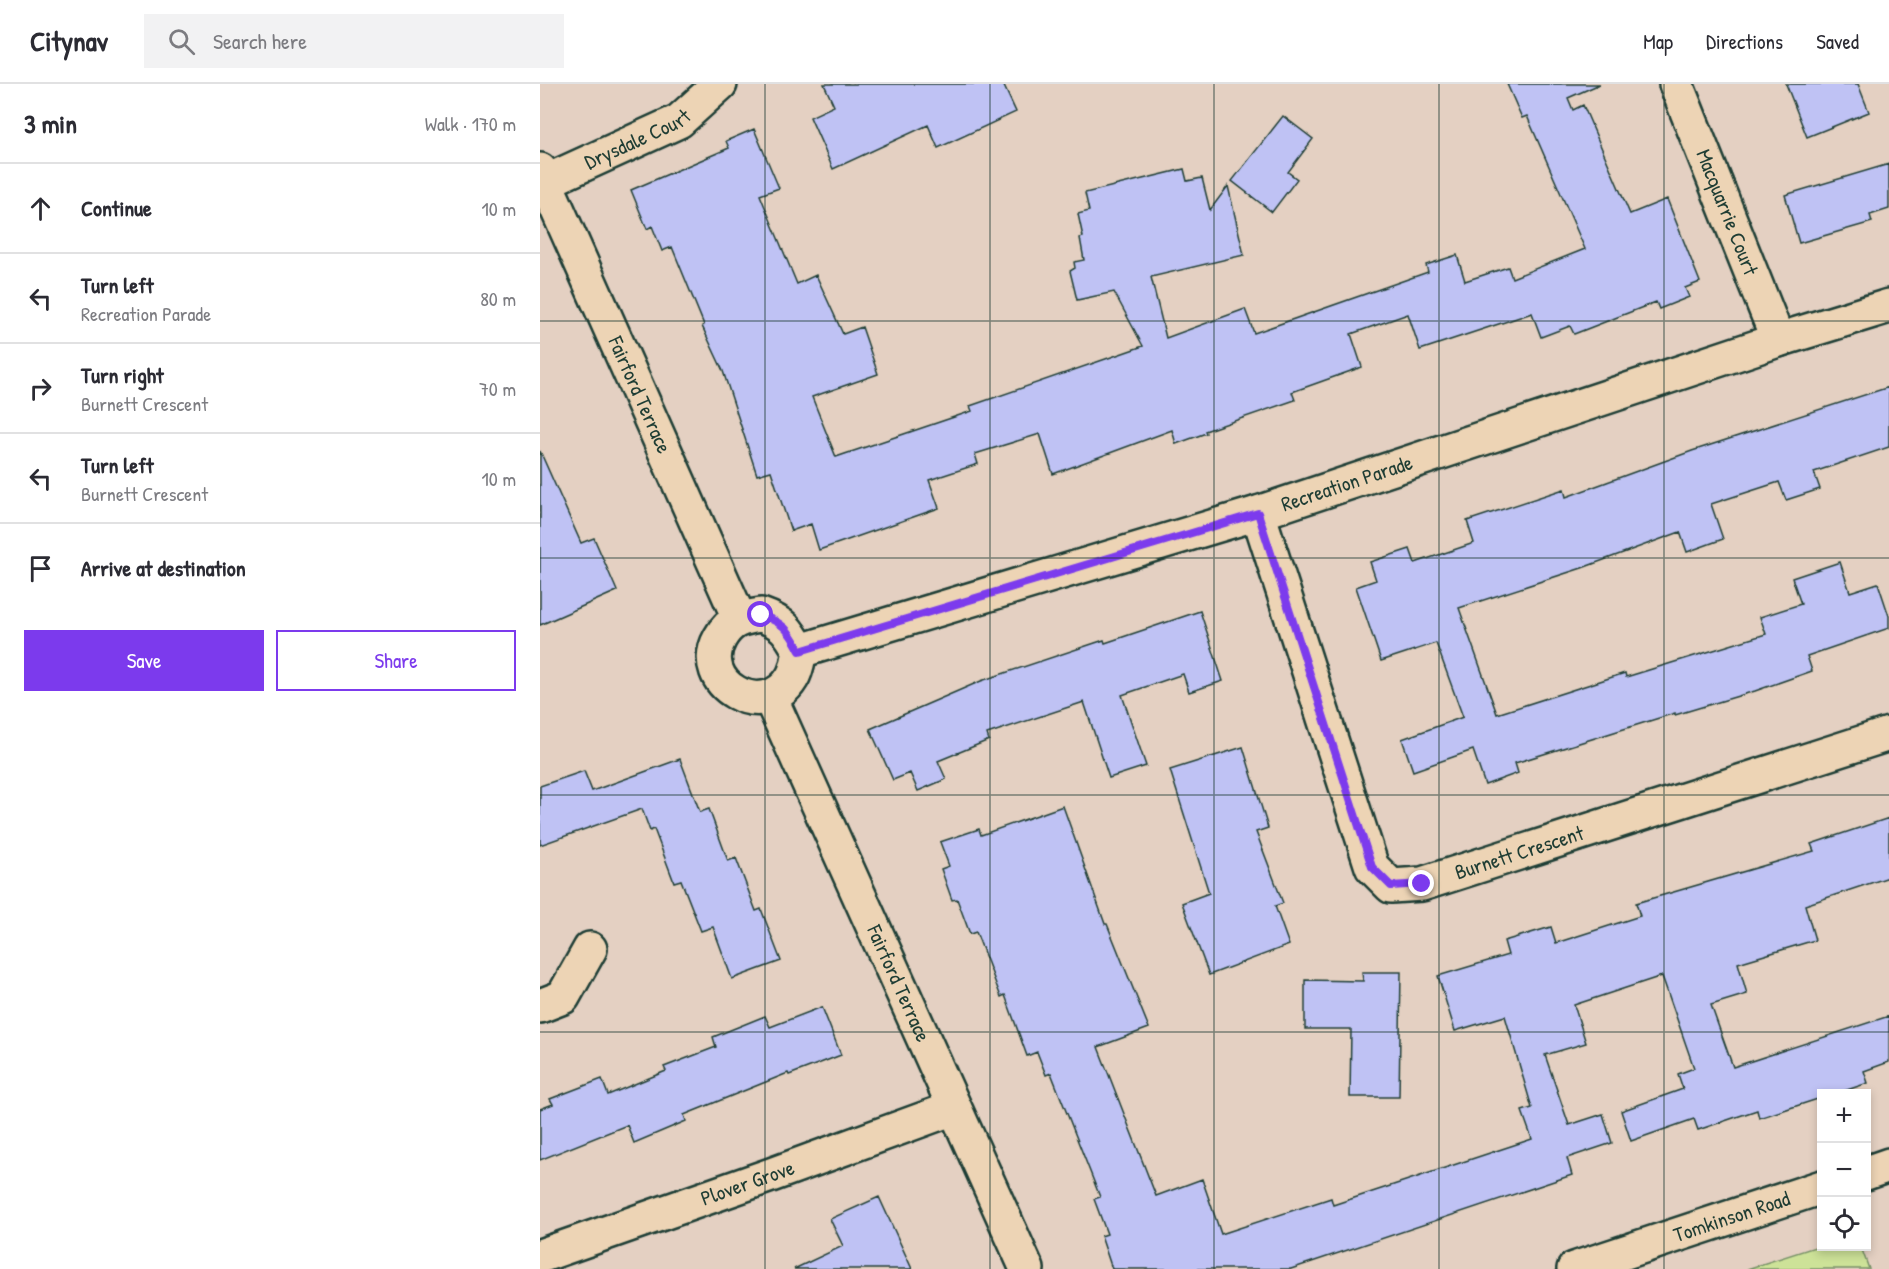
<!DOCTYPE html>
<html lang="en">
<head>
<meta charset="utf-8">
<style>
  body { margin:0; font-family:"Patrick Hand",sans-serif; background:#f2f2f3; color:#2b2b33 }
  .controls { position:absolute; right:18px; bottom:18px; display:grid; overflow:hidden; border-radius:0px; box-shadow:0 3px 9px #0003 }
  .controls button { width:54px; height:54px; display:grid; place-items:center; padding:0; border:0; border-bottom:2px solid #e1e1e2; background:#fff; color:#2b2b33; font:30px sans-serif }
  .stop { position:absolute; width:18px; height:18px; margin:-14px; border:4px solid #7c3aed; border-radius:50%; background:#fff }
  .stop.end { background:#7c3aed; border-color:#fff; box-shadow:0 2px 6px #0008 }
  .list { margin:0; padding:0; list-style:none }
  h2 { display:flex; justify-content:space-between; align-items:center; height:78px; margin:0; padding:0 24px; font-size:26px }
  h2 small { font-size:20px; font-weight:400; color:#7c7c81 }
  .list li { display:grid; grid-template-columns:39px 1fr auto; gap:18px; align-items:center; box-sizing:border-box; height:90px; padding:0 24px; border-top:2px solid #e1e1e2 }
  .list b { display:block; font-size:22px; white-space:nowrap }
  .list p { margin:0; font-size:20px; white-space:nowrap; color:#7c7c81 }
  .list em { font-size:20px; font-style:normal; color:#7c7c81 }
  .actions { display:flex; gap:12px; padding:18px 24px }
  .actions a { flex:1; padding:14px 0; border:2px solid #7c3aed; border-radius:0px; text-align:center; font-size:21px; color:#7c3aed }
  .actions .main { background:#7c3aed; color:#fff }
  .icon { flex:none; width:33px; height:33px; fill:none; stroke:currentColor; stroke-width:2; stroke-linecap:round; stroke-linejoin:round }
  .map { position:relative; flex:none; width:1349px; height:1185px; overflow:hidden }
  header { display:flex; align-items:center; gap:36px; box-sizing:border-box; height:84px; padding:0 30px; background:#fff; border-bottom:2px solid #e1e1e2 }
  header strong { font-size:28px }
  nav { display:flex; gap:33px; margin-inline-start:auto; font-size:21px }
  .search { width:420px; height:54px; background:#f2f2f3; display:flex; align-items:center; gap:15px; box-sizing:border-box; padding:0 21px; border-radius:0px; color:#7c7c81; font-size:22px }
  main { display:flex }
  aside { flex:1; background:#fff }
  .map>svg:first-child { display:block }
  .green { fill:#cde298; stroke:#769066; stroke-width:1.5 }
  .building { fill:#bfc2f4; stroke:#1f3d34; stroke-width:1.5 }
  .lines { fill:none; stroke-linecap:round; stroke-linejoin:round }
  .minor-casing { stroke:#1f3d34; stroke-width:38 }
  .minor { stroke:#edd4b5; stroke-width:33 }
  .route { stroke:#7c3aed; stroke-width:8 }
  .grid { fill:none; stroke:#1f3d34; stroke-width:1.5; stroke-opacity:0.55 }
  .labels { text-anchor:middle; stroke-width:4.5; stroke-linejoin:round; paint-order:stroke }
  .street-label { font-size:21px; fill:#1f3d34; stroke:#edd4b5 }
</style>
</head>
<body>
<header>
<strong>Citynav</strong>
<div class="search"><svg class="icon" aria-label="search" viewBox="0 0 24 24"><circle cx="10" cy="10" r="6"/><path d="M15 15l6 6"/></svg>Search here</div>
<nav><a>Map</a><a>Directions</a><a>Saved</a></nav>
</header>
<main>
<aside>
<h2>3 min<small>Walk · 170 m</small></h2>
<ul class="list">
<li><svg class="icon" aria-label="ahead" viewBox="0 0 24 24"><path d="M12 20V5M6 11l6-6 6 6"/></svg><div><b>Continue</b></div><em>10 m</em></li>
<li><svg class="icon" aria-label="left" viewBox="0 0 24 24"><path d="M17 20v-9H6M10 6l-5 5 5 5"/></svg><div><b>Turn left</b><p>Recreation Parade</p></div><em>80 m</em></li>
<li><svg class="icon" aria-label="right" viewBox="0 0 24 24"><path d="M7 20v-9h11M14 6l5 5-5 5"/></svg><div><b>Turn right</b><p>Burnett Crescent</p></div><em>70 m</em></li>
<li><svg class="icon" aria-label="left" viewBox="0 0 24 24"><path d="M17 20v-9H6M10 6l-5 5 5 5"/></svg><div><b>Turn left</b><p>Burnett Crescent</p></div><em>10 m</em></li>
<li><svg class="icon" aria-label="arrive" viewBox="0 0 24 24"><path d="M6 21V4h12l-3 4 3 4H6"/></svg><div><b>Arrive at destination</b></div></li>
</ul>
<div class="actions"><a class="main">Save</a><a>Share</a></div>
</aside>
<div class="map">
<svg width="1349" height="1185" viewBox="0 0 1349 1185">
  <rect width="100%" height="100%" fill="#e4d0c2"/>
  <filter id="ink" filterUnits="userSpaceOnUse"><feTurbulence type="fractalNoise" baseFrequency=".0167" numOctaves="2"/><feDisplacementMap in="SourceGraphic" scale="12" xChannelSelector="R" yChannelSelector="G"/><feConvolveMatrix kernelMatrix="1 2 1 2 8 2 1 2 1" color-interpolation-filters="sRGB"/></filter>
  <g filter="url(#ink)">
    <!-- green -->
    <path class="green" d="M1281 1161 1282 1162 1321 1163 1329 1185H1207Z"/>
    <!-- building -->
    <path class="building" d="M284 0H463L476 28 398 64 388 41 293 85 270 33 294 22Z
      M967 0H1060L1028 14 1033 26 1043 21 1090 130 1127 115 1160 198 1145 204 1149 213 1119 225 1116 218 1034 250 1030 242 1001 253 992 229 880 266 868 230 811 250 822 283 752 308 755 316 665 347 666 349 636 360 632 346 513 390 500 350 435 370 438 380 389 396 399 424 279 466 271 440 251 447 231 387 217 391 183 287 162 242 164 241 132 163 122 167 112 142 107 145 91 106 189 64 186 57 214 45 239 104 220 111 257 200 276 191 303 250 322 243 338 290 272 313 296 373 432 327 430 322 603 262 574 208 537 216 530 187 535 184 534 178 544 176 540 154 543 153 538 130 549 127 545 109 644 85 647 97 662 94 670 126 688 102 704 171 611 193 626 254 705 225 714 249 888 188 886 181 917 171 925 197 968 183 972 194 1045 165 987 32 982 34Z
      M1246 0H1318L1329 28 1267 53Z
      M743 32 773 55 748 88 757 95 732 128 692 97Z
      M1349 80V125L1330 131 1332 138 1259 159 1245 111Z
      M1349 303V363L1274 388 1280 405 1246 416 1239 398 1171 420 1183 455 1147 468 1140 448 1042 484 919 524 957 630 1085 589 1086 593 1226 550 1220 533 1261 520 1252 494 1300 478 1310 508 1338 499 1349 532V544L1267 572 1272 587 1215 607 1135 631V629L975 679 978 689 945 701 933 666 873 687 862 655 923 633 896 559 841 577 816 503 836 496 830 478 870 465 875 479 934 459 927 437 1024 405 1026 413 1152 367Z
      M0 367 41 459 54 454 77 507 0 541Z
      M660 527 683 597 649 608 643 590 582 611 606 682 569 694 544 618 447 650 449 656 398 677 406 695 378 707 370 689 353 696 330 645 441 597 564 556 565 559Z
      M703 663 728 744 716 748 743 819 735 822 749 861 669 891 642 819 669 809 630 686Z
      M140 675 160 728 169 725 188 777 196 774 216 827 221 825 241 877 192 895 173 843 161 847 141 796 134 798 114 745 110 747 102 725 0 761V702L44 687 52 707Z
      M523 722 565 840H567L609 944 558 963 616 1112 662 1095 681 1150 791 1114 793 1121 992 1055 982 1027 992 1024 965 932 915 947 898 892 968 871 964 857 1011 843 1016 859 1100 832 1096 819 1274 767 1271 760 1349 734V793L1265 821 1275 856 1198 879 1207 910 1171 921 1193 983 1349 932V978L1324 987 1328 999 1295 1010H1281V1014L1219 1034 1217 1026 1158 1046 1154 1035 1091 1057 1081 1027 1143 1005 1138 990 1154 984 1122 892 1034 921 1046 959 1005 971 1029 1041 1063 1030 1072 1059 1027 1074 1032 1091 751 1185H572L561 1152 567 1150 554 1115 560 1113 511 989 506 991 497 968 487 972 465 911 461 913 436 848 430 850 417 815 412 816 401 785 409 782 400 758 439 745 441 751Z
      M822 888H861L859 1013H810L811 945H765V896L823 897Z
      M282 923 301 971 249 991 248 989 144 1031 146 1037 94 1059 87 1041 0 1076V1025L13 1020 10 1015 62 995 68 1011 126 987 124 983 176 963 173 953 225 932 230 943Z
      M339 1113 372 1185H254L303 1162 290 1135Z"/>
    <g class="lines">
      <defs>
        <g id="minor">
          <path id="s1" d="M1136 0 1238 256"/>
          <path id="s2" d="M0 86 199 534"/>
          <path id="s3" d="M5 98 139 37 180 0"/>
          <path id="s4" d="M718 429 832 783 851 802 882 800 1349 650"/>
          <path d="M221 531C244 539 248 546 260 567 258 576 257 586 252 594 224 640 154 600 180 554 190 536 201 534 221 531Z"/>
          <path id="s5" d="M260 567 718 429 1238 256 1349 222"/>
          <path id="s6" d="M230 613 487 1185"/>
          <path d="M0 922 23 913 50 865"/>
          <path d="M1326 1089 1349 1081"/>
          <path id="s7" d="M0 1172 231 1091 414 1024"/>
          <path id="s8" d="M1034 1185 1282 1103"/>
        </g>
      </defs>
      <!-- minor casing -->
      <use href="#minor" class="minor-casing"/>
      <!-- minor -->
      <use href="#minor" class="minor"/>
    </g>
  </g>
  <g class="lines" filter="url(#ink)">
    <!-- route -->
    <path class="route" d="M221 531C244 539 249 546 260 567L718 429 832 783 851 802 882 800"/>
  </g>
  <!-- grid -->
  <path class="grid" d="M225 0V1185M450 0V1185M674 0V1185M899 0V1185M1124 0V1185M0 237H1349M0 474H1349M0 711H1349M0 948H1349"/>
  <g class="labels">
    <!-- street labels -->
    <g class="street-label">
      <text dy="7" stroke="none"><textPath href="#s3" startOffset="102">Drysdale Court</textPath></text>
      <text dy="7" stroke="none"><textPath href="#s1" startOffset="138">Macquarrie Court</textPath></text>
      <text dy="7" stroke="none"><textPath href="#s2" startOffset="246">Fairford Terrace</textPath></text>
      <text dy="7" stroke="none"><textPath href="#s5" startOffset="572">Recreation Parade</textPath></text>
      <text dy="7" stroke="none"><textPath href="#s4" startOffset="532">Burnett Crescent</textPath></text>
      <text dy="7" stroke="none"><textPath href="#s6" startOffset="314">Fairford Terrace</textPath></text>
      <text dy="7" stroke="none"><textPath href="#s7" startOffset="220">Plover Grove</textPath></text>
      <text dy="7" stroke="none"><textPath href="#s8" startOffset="166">Tomkinson Road</textPath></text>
    </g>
  </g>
</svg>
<div class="controls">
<button>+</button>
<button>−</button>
<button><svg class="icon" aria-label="locate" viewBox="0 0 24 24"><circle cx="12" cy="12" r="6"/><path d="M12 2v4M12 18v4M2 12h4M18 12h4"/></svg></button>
</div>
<div class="stop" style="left:221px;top:531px"></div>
<div class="stop end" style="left:882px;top:800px"></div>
</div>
</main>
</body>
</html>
